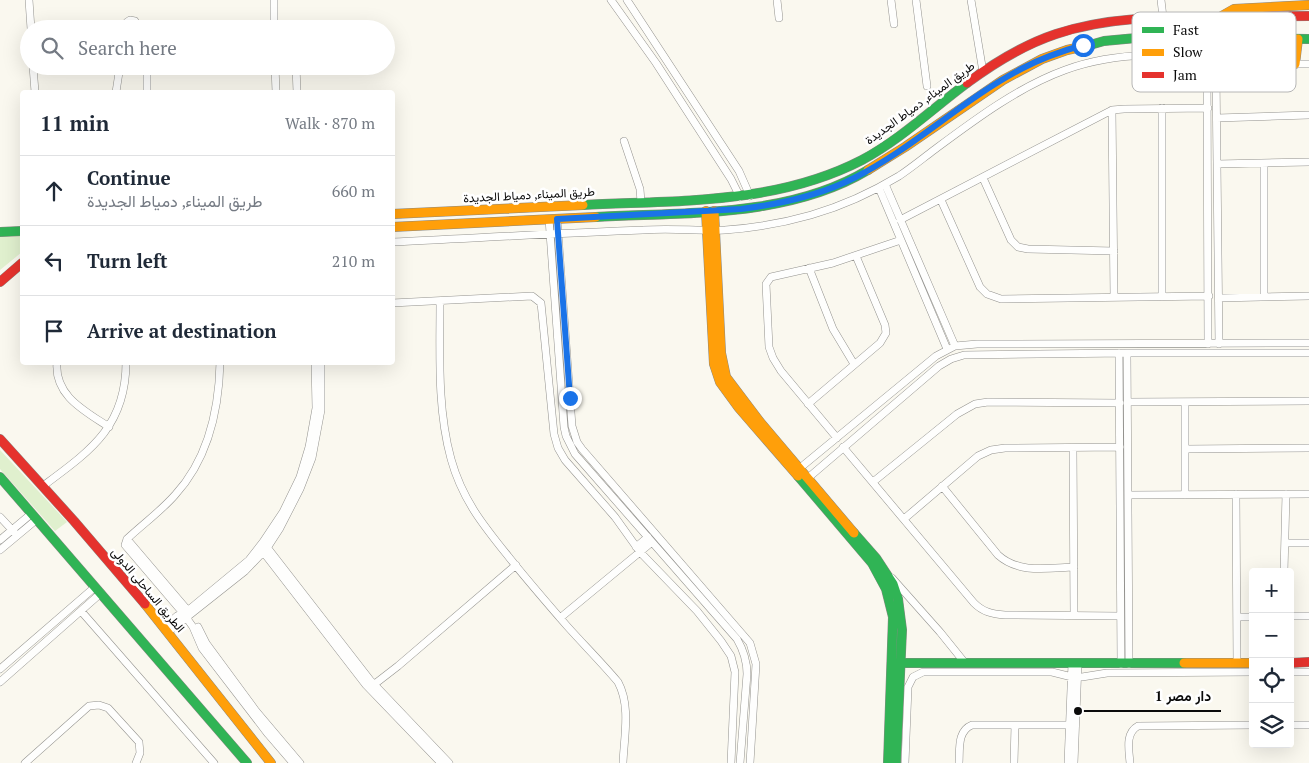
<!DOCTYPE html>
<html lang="en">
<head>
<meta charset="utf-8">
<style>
  body { margin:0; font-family:"PT Serif",Vazirmatn,serif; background:#f2f2f3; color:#1f2937 }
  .controls { position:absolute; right:15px; bottom:15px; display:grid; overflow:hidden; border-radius:5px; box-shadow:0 5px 20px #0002 }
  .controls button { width:45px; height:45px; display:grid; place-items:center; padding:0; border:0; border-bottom:1px solid #e0e1e3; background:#fff; color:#1f2937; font:25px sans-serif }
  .stop { position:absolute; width:15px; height:15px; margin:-11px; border:4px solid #1a73e8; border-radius:50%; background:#fff }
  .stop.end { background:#1a73e8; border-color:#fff; box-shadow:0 1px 5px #0008 }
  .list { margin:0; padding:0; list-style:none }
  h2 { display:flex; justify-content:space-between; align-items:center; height:65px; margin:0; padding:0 20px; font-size:21px }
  h2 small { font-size:16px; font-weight:400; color:#747a83 }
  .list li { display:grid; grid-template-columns:32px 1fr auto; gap:15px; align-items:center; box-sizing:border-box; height:70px; padding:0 20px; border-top:1px solid #e0e1e3 }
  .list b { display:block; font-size:19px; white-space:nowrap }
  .list p { margin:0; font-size:16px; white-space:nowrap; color:#747a83 }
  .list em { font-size:16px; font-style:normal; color:#747a83 }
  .icon { flex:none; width:28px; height:28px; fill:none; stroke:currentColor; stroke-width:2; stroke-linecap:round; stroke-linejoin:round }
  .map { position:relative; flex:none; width:1309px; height:763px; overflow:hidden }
  .search { position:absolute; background:#fff; box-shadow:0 5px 20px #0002; left:20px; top:20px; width:375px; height:55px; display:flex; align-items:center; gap:12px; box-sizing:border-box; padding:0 18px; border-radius:28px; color:#747a83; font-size:19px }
  .panel { position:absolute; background:#fff; box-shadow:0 5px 20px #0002; left:20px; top:90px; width:375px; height:275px; border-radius:5px }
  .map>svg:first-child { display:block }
  .green { fill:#e0f0ce }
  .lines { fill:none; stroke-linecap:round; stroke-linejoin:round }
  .street-casing { stroke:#93928e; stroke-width:8 }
  .fast-casing { stroke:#898884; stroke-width:10 }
  .slow-casing { stroke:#898884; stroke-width:10 }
  .jam-casing { stroke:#898884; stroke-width:10 }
  .street { stroke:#fefefd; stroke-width:7 }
  .fast { stroke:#30b455; stroke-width:9 }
  .slow { stroke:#ff9f0a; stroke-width:9 }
  .jam { stroke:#e5322d; stroke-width:9 }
  .route { stroke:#1a73e8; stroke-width:6 }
  .labels { text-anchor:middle; stroke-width:5; stroke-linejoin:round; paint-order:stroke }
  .street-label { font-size:12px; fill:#0b0b0b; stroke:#fff }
  .key { fill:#fff; stroke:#b6b6b6; stroke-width:1 }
  .key-label { font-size:14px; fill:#0b0b0b }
  .leader { fill:none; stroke:#0b0b0b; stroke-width:2 }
  .callout-dot { fill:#0b0b0b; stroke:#fff; stroke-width:2 }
  .callout-label { font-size:14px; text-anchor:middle; font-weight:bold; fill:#0b0b0b; stroke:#fff; stroke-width:5; stroke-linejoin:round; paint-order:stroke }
</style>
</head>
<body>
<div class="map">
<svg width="1309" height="763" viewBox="0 0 1309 763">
  <rect width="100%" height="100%" fill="#faf8ef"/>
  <!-- green -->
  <path class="green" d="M22 235V252L0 270V236Z
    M0 450 67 522 55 531 0 469Z"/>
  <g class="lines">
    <defs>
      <path id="street" d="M29 0 31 29
        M274 0V29
        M611 0 656 63 731 179 740 197
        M627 0 739 171 750 196
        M777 0 779 18
        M891 0 894 24
        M916 0 927 86
        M971 0 983 72
        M1161 0 1163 17
        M125 29 127 22 130 20 135 21 140 29
        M1210 57 1215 64 1216 73 1219 344
        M33 66 35 92
        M275 66 276 92
        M296 66 297 92
        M116 92 120 66
        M147 92V66
        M1162 108V297
        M1112 110 1114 297
        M1217 118 1309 115
        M624 141 640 189 641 202
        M1264 163V297
        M1217 164 1309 162
        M983 178 1011 240 1018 247 1028 249 1114 251
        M885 184 955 346
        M879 188 947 349
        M941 200 980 287 987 294 1001 299 1209 296
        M549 219 564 427 566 436 575 454 737 639C744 651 747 661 747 674L740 763
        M557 219 572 426 577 442 582 449 750 643 756 664 750 763
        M900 220 1112 110 1124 109 1208 108
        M392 242C476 238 560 233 643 230 671 228 698 231 725 230 754 228 783 223 811 215 842 206 871 193 899 176 911 168 922 159 934 150 973 121 1018 87 1065 70 1147 40 1225 65 1309 64
        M809 268 833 329 854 364
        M1219 298 1309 296
        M440 301C440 354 437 408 451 459 462 499 483 525 508 556 527 580 547 603 567 626 584 645 602 663 618 682 631 706 624 737 623 763
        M392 303 532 296 541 303 554 434 558 448 565 460 615 517 640 552 697 611 721 641 731 656 735 672 731 763
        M1208 344 1207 68 1210 57
        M1119 353 1121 664
        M1127 353 1129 664
        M57 362C54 396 85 411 109 427
        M220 362C219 410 209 458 175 495 161 511 143 524 127 539L125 545 183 613 193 627 202 648 268 734 293 763
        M1128 402 1309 401
        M1185 402V495
        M808 404 880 343 886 333 885 325 856 256
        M837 438 781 371 773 358 769 347 766 284 771 277 833 263 901 240
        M843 447 974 603C983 612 992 614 1005 615L1120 616
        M1073 448 1074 615
        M1185 449 1309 448
        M800 468 936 356 955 346 977 344 1309 343
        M808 478 939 366 951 359 964 355 1127 353H1309
        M873 482 957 414 975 404 988 402 1120 403
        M43 486C90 451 126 427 126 362
        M942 486 998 555C1019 574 1048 568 1074 567
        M1236 494 1237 663
        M1128 495 1309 494
        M0 517 15 533
        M904 519 978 456 991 450 1005 448 1120 447
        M127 539 190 613
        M0 540 31 514
        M1285 543H1309
        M266 546 370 680 449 763
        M636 547 648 537
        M261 549 366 685 441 763
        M0 550 36 520
        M1284 572 1286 494
        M892 578 940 632 965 663
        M81 611 214 763
        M1290 616H1309
        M1237 617H1253
        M560 618 652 542
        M164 627 177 616 191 608 249 560 263 542 283 512 300 477 309 447 316 408 315 362
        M198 627 206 643 256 711 300 763
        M168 632 245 571 267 548 280 528 300 489 312 458 321 410V362
        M0 669 95 587
        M1290 672H1309
        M0 682 101 593
        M369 685 376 683 398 666 516 565
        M1290 725H1309
        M25 763 89 706 99 705 108 708 139 742 140 753 136 763
        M905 763 908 687 913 677 923 672H1052L1072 677H1082L1107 673 1253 672
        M959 763C960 749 957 731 972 725H1069
        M1014 763 1015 725
        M1068 763 1072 664
        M1074 763 1078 664
        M1130 763C1129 750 1125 733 1138 726L1253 725"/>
      <path id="fast" d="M1253 38C1249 30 1249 23 1257 17
        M1090 45 1104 41 1147 37 1309 39
        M583 205C678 200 775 205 862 160 901 139 932 109 967 83
        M596 217C686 212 788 218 868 170
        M0 232 22 231
        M798 476 872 563 886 589 893 617 888 763
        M0 477 247 763
        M854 533 876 558 893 584 898 599 902 630 896 763
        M895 663H1184"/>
      <path id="slow" d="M1220 17 1234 9 1309 5
        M1295 64 1298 39
        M868 170 905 147 1003 80 1042 59 1067 50 1090 45
        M706 211 714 364 720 382 739 408 798 476
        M714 211 721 353 726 377 760 422 854 533
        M392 214 583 205
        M392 227 596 217
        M145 604 271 763
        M1184 663H1253"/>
      <path id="jam" d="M1232 38 1237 28 1234 17
        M967 83C994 63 1023 45 1056 34 1107 17 1161 17 1214 17 1246 17 1277 16 1309 16
        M0 282 22 263
        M0 439 74 521 145 604
        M1290 663 1309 662"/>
    </defs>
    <!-- street casing -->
    <use href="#street" class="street-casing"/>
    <!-- fast casing -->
    <use href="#fast" class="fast-casing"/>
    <!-- slow casing -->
    <use href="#slow" class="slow-casing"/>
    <!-- jam casing -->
    <use href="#jam" class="jam-casing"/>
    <!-- street -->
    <use href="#street" class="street"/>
    <!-- fast -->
    <use href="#fast" class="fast"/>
    <!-- slow -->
    <use href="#slow" class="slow"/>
    <!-- jam -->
    <use href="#jam" class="jam"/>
  </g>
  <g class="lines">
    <!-- route -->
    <path class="route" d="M570 398 557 219 741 209C781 204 819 196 854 178 914 148 963 99 1023 68 1042 58 1062 51 1083 45"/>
  </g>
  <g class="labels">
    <!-- street labels -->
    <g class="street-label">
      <text transform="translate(920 103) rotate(-36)" y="4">طريق الميناء, دمياط الجديدة</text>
      <text transform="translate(529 195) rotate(-3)" y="4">طريق الميناء, دمياط الجديدة</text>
      <text transform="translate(148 590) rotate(50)" y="4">الطريق الساحلى الدولى</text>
    </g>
  </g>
  <!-- legend -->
  <rect x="1132" y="12" width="164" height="80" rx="8" class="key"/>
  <rect x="1142" y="27" width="22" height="6" fill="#30b455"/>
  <rect x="1142" y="49" width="22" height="7" fill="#ff9f0a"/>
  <rect x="1142" y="72" width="22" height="6" fill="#e5322d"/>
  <g class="key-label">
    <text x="1173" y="35">Fast</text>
    <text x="1173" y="57">Slow</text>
    <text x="1173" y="80">Jam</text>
  </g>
  <!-- callouts -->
  <path class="leader" d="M1078 711L1144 711H1221"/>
  <circle class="callout-dot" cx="1078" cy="711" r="5"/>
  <g class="callout-label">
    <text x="1183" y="701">دار مصر 1</text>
  </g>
</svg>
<div class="controls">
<button>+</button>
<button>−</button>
<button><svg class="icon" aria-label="locate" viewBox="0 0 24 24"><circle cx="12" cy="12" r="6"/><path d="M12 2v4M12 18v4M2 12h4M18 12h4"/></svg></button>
<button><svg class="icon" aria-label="layers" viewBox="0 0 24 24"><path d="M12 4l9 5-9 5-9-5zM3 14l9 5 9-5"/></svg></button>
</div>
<div class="stop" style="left:1083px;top:45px"></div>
<div class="stop end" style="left:570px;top:398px"></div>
<div class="search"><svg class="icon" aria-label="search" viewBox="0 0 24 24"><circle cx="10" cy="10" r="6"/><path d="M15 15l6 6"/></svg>Search here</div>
<section class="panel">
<h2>11 min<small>Walk · 870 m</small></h2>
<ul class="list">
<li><svg class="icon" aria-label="ahead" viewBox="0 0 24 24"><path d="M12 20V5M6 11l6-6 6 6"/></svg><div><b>Continue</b><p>طريق الميناء, دمياط الجديدة</p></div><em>660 m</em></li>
<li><svg class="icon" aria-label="left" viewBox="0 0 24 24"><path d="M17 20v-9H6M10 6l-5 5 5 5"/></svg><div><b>Turn left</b></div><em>210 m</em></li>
<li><svg class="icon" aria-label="arrive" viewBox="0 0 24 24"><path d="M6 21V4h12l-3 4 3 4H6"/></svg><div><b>Arrive at destination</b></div></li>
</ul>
</section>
</div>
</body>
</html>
